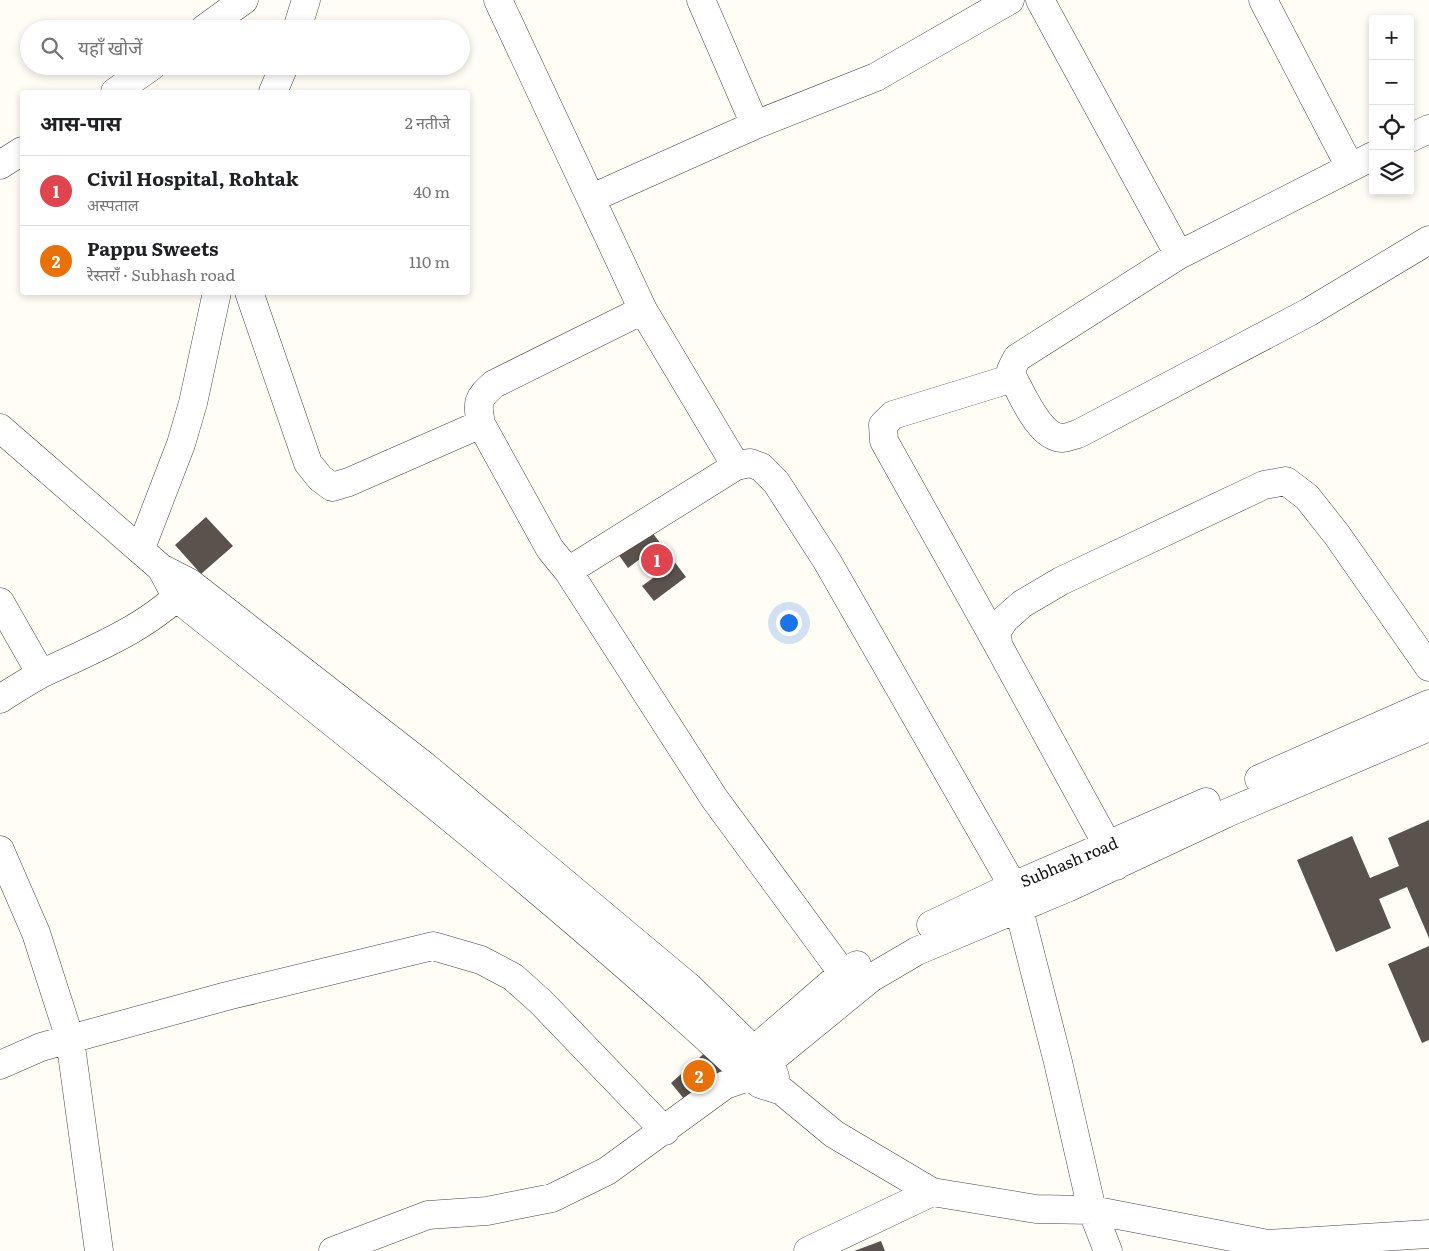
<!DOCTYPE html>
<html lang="hi">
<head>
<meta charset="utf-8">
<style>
  body { margin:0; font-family:Literata,"Noto Sans Devanagari",serif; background:#f2f2f2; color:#202124 }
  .controls { position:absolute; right:15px; top:15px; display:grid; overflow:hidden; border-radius:5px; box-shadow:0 2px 8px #0003 }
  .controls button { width:45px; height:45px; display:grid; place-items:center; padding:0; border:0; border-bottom:1px solid #e0e0e0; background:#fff; color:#202124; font:25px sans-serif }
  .you { position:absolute; left:788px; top:622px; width:18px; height:18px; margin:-12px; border:4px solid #fff; border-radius:50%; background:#1a73e8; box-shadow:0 0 0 8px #1a73e833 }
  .badge { display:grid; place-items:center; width:32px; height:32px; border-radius:50%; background:#1a73e8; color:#fff; font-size:16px; font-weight:700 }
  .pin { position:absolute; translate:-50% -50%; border:2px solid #fff; box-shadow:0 1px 5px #0006 }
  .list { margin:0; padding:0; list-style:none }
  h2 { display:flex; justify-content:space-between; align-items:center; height:65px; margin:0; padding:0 20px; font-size:21px }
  h2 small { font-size:16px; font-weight:400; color:#757577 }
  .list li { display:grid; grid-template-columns:32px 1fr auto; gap:15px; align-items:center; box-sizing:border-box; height:70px; padding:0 20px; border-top:1px solid #e0e0e0 }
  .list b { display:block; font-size:19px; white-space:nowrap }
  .list p { margin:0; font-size:16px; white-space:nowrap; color:#757577 }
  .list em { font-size:16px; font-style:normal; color:#757577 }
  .icon { flex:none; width:28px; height:28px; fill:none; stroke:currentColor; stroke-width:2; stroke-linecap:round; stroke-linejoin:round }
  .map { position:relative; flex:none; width:1429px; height:1251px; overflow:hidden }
  .search { position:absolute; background:#fff; box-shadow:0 2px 8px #0003; left:20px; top:20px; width:450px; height:55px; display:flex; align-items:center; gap:12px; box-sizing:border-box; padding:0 18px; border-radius:28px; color:#757577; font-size:19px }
  .panel { position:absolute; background:#fff; box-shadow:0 2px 8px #0003; left:20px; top:90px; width:450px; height:205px; border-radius:5px }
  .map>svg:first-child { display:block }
  .building { fill:#5a524d }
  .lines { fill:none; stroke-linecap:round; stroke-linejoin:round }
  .minor-casing { stroke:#444; stroke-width:29 }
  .minor { stroke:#fff; stroke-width:28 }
  .labels { text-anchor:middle; stroke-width:5; stroke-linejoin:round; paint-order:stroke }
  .street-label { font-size:16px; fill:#111; stroke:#fff }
</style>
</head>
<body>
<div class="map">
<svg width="1429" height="1251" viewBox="0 0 1429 1251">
  <rect width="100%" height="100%" fill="#fffdf5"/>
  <!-- building -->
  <path class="building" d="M206 517 233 546 201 574 175 545Z
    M648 527 686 577 654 601 642 586 653 578 640 559 628 568 616 551Z
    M1429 820V938L1407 887 1379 899 1391 928 1336 952 1297 860 1352 836 1370 878 1399 866 1388 838Z
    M1429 946V1040L1422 1043 1388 964Z
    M708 1050 726 1068 689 1105 671 1083Z
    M881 1241 885 1251H854Z"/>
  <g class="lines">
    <defs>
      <path id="minor" d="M498 0 643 310 736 466
        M701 0 755 125 876 77 1010 0
        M1040 0 1179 255
        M1263 0 1350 167
        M204 29 244 0
        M297 29 306 0
        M115 92 152 66
        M273 92 284 66
        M1410 138 1429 129
        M1373 156 1179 255 1017 358 1011 370 1013 378C1023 396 1039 437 1062 438 1067 438 1073 435 1078 434L1309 312 1429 240
        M0 165 22 151
        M592 198 755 125
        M249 292 308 463 320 478 332 487 349 482 481 424
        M643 310 494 384C477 399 477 402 481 424L550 549 568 571 714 798 855 990
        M0 428 161 568 190 583 426 767 689 987 772 1068 775 1077
        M141 548 181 444 193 403 217 292
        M161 568 177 598C367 750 558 900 736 1065L760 1084 782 1091 834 1134 932 1192 1036 1209 1092 1210 1268 1244 1429 1234
        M568 571 736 466 750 463 761 467 776 482 827 561 1013 886 1058 1062 1092 1210 1108 1251
        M0 602 41 674
        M998 645 884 441 883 425 893 415 1013 378
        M0 699C14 690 28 681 43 673 92 650 153 626 189 584
        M1259 779 1429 704
        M0 850 36 933 70 1039 99 1251
        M1116 866 1108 846 998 645 997 631 1005 619 1022 604 1061 581 1264 485 1286 481 1307 497 1337 535 1429 667
        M931 925 1013 886 1206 802
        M739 1063 843 973 857 965
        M0 1065 41 1047 70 1039 227 996 433 946 481 960 513 977 541 1002 665 1131
        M333 1251 428 1215 487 1211 552 1198 607 1171 725 1085 751 1076 871 978 917 951 1067 888 1227 813 1429 727
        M808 1251 932 1192"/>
    </defs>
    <!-- minor casing -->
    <use href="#minor" class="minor-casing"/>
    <!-- minor -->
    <use href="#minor" class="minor"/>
  </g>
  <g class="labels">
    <!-- street labels -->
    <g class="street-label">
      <text transform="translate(1069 862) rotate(-23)" y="6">Subhash road</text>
    </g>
  </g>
</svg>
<div class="controls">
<button>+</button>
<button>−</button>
<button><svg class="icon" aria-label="locate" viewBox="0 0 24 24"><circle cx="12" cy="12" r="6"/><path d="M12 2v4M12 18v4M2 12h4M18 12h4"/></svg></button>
<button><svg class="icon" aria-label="layers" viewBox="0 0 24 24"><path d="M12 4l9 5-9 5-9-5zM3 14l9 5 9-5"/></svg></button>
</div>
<div class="you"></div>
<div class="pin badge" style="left:657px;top:560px;background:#e0444e">1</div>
<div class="pin badge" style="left:699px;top:1076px;background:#e8710a">2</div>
<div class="search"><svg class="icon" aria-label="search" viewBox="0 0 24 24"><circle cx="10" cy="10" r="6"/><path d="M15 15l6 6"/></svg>यहाँ खोजें</div>
<section class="panel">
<h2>आस-पास<small>2 नतीजे</small></h2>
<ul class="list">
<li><span class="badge" style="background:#e0444e">1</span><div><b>Civil Hospital, Rohtak</b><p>अस्पताल</p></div><em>40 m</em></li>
<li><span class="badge" style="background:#e8710a">2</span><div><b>Pappu Sweets</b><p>रेस्तराँ · Subhash road</p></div><em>110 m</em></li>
</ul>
</section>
</div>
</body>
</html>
